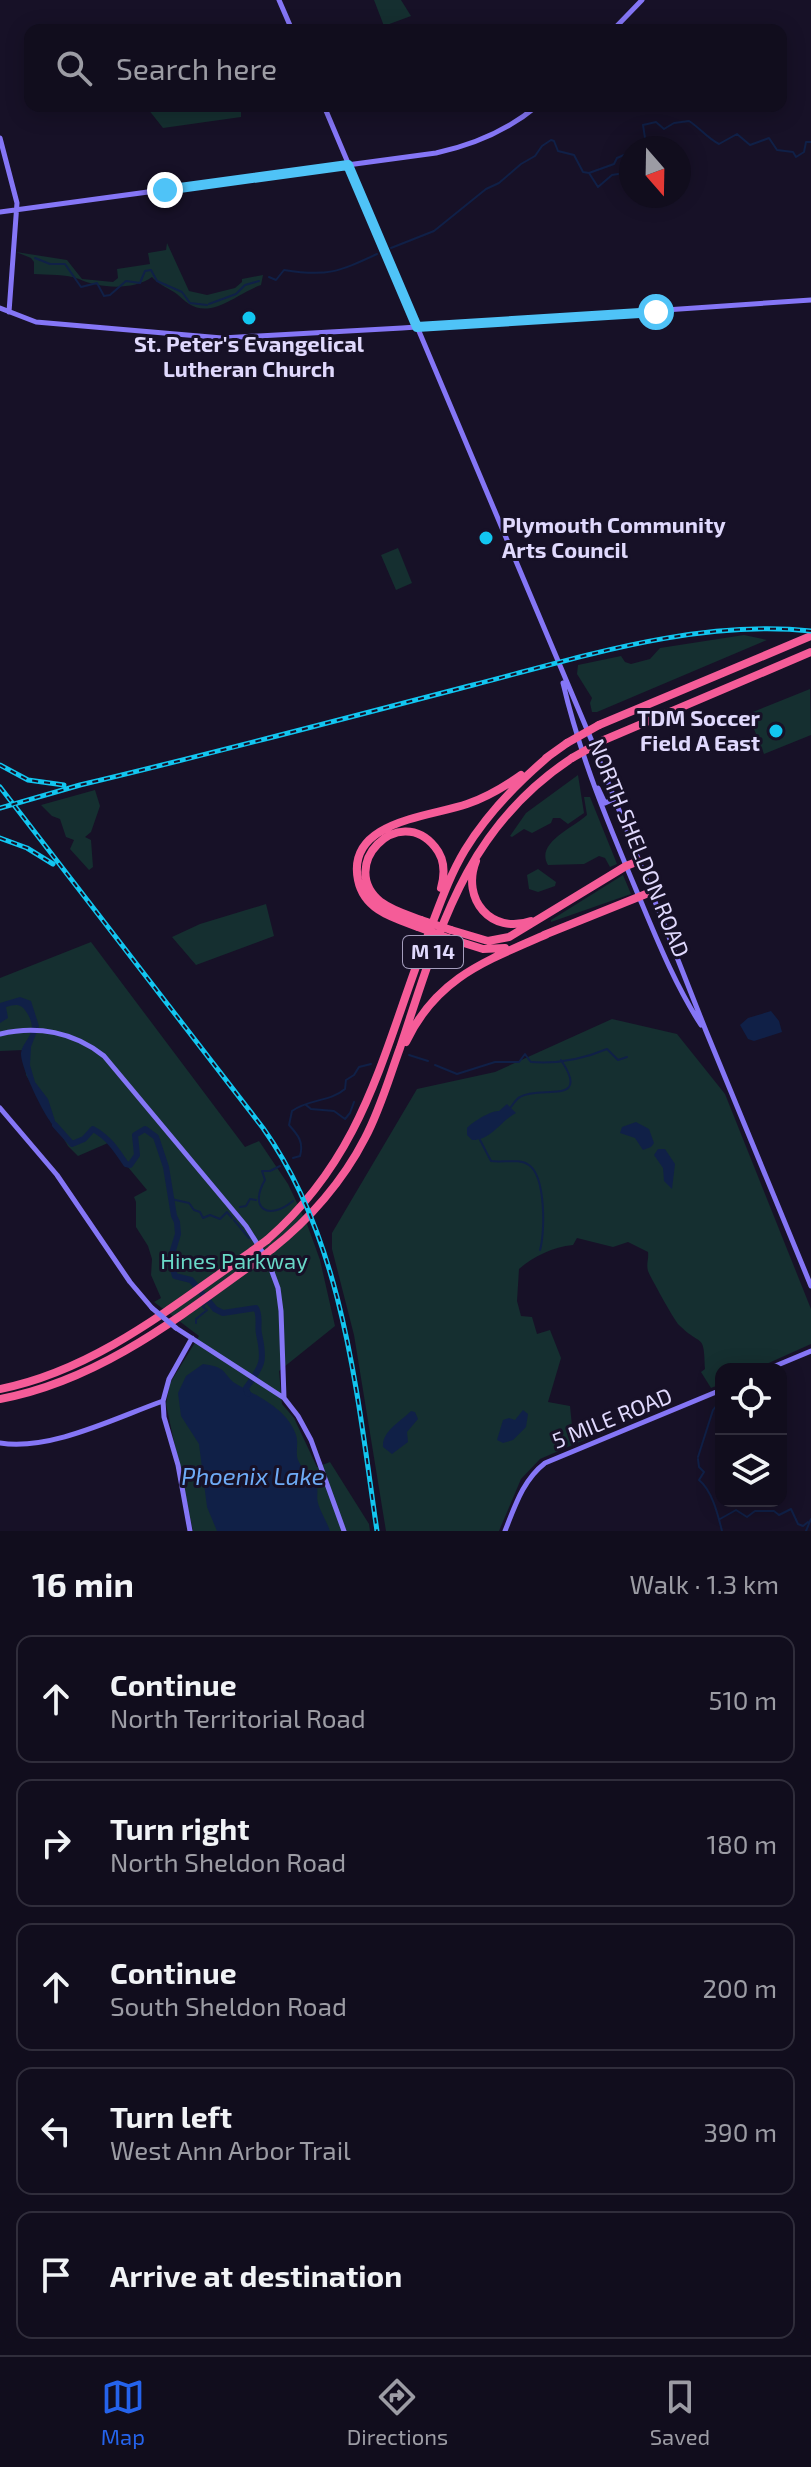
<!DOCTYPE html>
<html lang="en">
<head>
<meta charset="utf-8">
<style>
  body { margin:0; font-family:"Exo 2",sans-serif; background:#1e1b2a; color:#f1f3f6 }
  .controls { position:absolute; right:24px; bottom:24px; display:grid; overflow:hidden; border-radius:16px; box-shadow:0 4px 20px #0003 }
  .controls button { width:72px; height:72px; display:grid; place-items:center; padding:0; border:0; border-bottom:2px solid #302d3b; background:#110d1d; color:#f1f3f6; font:40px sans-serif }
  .compass { position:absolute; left:619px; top:136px; width:72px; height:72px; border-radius:50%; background:#110d1d; box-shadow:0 4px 20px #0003; rotate:160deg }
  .stop { position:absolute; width:24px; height:24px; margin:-18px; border:6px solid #4fc3f7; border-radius:50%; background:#fff }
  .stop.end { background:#4fc3f7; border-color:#fff; box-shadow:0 2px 8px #0008 }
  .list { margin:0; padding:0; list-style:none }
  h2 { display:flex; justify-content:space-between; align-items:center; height:104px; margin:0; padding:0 32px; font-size:34px }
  h2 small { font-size:26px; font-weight:400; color:#9c9ca4 }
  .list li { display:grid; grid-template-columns:52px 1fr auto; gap:24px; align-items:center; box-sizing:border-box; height:128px; margin:0 16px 16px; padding:0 16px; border:2px solid #302d3b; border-radius:16px }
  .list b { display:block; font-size:30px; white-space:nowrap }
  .list p { margin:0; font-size:26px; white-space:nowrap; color:#9c9ca4 }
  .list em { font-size:26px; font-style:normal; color:#9c9ca4 }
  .icon { flex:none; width:44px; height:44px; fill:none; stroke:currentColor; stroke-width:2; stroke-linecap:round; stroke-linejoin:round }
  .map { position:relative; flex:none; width:811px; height:1531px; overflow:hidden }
  .search { position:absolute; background:#110d1d; box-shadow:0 4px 20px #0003; left:24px; right:24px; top:24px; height:88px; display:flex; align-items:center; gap:20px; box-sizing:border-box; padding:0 28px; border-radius:16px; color:#9c9ca4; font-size:30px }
  .sheet { height:824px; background:#110d1d }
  nav { display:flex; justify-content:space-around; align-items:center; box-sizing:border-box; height:112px; border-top:2px solid #302d3b; background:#110d1d; font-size:22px; color:#9c9ca4 }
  nav a { display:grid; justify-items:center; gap:4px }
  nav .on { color:#2563eb }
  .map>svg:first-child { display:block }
  .green { fill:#152f30 }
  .water { fill:#102047 }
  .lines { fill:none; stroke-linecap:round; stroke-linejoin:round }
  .stream { stroke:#102047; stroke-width:2 }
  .river { stroke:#102047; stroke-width:6 }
  .secondary { stroke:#8576f6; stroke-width:5 }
  .highway { stroke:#f55c98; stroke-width:8 }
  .rail-casing { stroke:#12c6f0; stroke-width:5 }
  .rail { stroke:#171127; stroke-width:2; stroke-dasharray:6; stroke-linecap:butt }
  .secondary-bridge { stroke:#8576f6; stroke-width:5 }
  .highway-bridge { stroke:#f55c98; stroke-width:8 }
  .route { stroke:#4fc3f7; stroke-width:10 }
  .poi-dot { fill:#12c6f0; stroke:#171127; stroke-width:3 }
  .labels { text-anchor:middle; stroke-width:6; stroke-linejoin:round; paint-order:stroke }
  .shield { fill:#171127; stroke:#a49dbd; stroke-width:2 }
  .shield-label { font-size:20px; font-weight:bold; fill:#e0d9fd }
  .poi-label { font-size:22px; font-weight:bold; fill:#e0d9fd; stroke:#171127 }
  .street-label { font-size:22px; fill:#e0d9fd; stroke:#171127 }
  .park-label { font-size:22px; fill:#69d9c7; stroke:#171127 }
  .water-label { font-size:24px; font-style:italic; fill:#6eabf6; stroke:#171127 }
</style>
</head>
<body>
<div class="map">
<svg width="811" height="1531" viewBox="0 0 811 1531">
  <rect width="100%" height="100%" fill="#171127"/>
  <!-- green -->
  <path class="green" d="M374 0H401L411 16 384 26Z
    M161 106H241V117L163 128 148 109Z
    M167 243 189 291 207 295 235 288 242 282V279L263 275 261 285C239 292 213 319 189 304 184 301 179 295 174 292 166 287 158 284 152 277 132 291 99 288 79 279 67 274 47 275 34 274V262L31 258 16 252 67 260 82 279 113 282 118 278 117 269 150 264 148 253 166 250Z
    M398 548 412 583 396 590 381 555Z
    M744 635 767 640 597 712H592L590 703 592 698 577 674 578 665 621 656 625 662 631 664 650 659 660 648Z
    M810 689 811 735 764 754 748 714Z
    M578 775 584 813 568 824 560 818H553L551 823 532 833 524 829 512 837 510 836 526 813Z
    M95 790 100 806 91 832 85 837 91 840 93 867 89 870 70 849 74 840 66 837 60 819 52 816 41 805Z
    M584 797H590L617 864 610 867 605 858 599 856 584 864 548 865C535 843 573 828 587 815Z
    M538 869 556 882 555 886 538 892 529 889 527 875Z
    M623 875 631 894 551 922V920Z
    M266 904 274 936 196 965 172 937 200 924Z
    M91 942 245 1147 259 1141 288 1184 307 1224 320 1260 335 1326 279 1371 282 1404 294 1418 317 1467 330 1462 369 1524 370 1531H193L166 1404 170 1383 199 1336 154 1302 161 1298 151 1275 152 1259 148 1246 136 1227V1202L134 1197 147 1190 108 1143 78 1156 68 1146 26 1075 24 1050 0 1051V978Z
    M612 1019 677 1034 725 1094 811 1309V1344L755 1369H721V1384L711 1388 701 1372 705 1369C704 1331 702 1348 679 1325 674 1320 651 1278 648 1271 646 1264 649 1259 648 1252L628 1242 613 1247 577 1238 573 1245C553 1247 534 1256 519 1269L517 1301 521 1316 532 1317 537 1334 550 1330 561 1358 548 1402 570 1406 572 1426 587 1428 591 1437 540 1459 521 1479 499 1531H386L354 1335 332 1249V1233L417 1089 495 1072Z"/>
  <!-- water -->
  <path class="water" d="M20 997 31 1001 39 1026 31 1047 30 1065 35 1082 48 1099 58 1130C48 1125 20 1067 21 1053 23 1039 40 1034 27 1013 21 1003 16 1004 6 1007L8 1018 0 1023V1003Z
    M771 1011 779 1021 782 1032 754 1041 748 1039 740 1025 748 1018Z
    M507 1104 516 1113C500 1121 492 1140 472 1140L467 1135V1128C472 1122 492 1110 499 1111Z
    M636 1122 649 1129 654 1143 651 1147 643 1150 635 1138 620 1133 622 1127Z
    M658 1149H665L675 1164 672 1189 664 1181 663 1168 654 1155Z
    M203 1364C230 1367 222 1376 238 1385 259 1397 287 1409 296 1435 299 1444 295 1452 298 1460 302 1470 311 1475 316 1485 319 1491 316 1496 318 1503 320 1511 327 1522 330 1531H217L207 1507 199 1444 181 1416 178 1393 186 1376Z
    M523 1410 528 1414 526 1427 513 1440 503 1443 497 1440 503 1420 509 1418 515 1420Z
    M411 1411 415 1412 418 1419 407 1432 408 1442 392 1454 383 1447C382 1431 400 1422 411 1411Z"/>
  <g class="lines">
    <!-- stream -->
    <path class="stream" d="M646 148 638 143 645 138 643 125 656 122 664 129 674 123 689 121C700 128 707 138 719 144L737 134 750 145 769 138 777 150 793 152 796 157 804 152 806 142H811
      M589 173 614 164 617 158 631 152
      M391 248 434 231 486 189 499 183 521 164 535 156 542 146 551 140 554 141 558 151 574 155 583 172 589 173 598 187 612 175 618 174
      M35 258 50 264H65L81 287 97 283 104 296 110 295 126 281 140 283 145 271 151 270 157 281 182 292 190 303 207 305
      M269 277 276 280 284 270C327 277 338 272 377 254
      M209 304 236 294 245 285 259 281
      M409 1055 428 1061
      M531 1062C556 1064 583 1059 607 1049L618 1060 627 1057
      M435 1065 457 1074 495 1062H519L525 1054 530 1061
      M306 1105 311 1109 334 1111 345 1119 350 1113 354 1102
      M511 1107C514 1103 516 1099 520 1097 540 1085 592 1106 561 1060
      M480 1140 491 1161C503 1163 519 1158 529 1165 546 1177 545 1233 540 1250
      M293 1158 300 1156C304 1142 298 1135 289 1125L292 1111C308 1099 330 1102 345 1089L346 1080 354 1075 359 1067 371 1064
      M280 1166 270 1171H262L265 1180C248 1209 269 1221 293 1201
      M171 1199 189 1203 194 1210 200 1212 203 1218 210 1215 220 1219 227 1212 232 1218
      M240 1207 246 1206 250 1199 256 1200
      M234 1220 249 1238
      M196 1323V1319L207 1310 203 1307 205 1303
      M698 1457 713 1410 721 1400
      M698 1459 699 1467 704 1472 699 1480C712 1490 718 1515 722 1531
      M720 1519 736 1510 747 1517 755 1511H774L779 1515 791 1509 798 1524 803 1526 808 1522
      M806 1531 811 1519"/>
    <!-- river -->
    <path class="river" d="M55 1125 72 1144 84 1139 93 1129C109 1138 116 1149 126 1164L130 1165 137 1155 135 1135 145 1129 156 1137 166 1167 174 1216 177 1222 178 1234 170 1260 175 1276 191 1280 215 1309 223 1313 256 1308C261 1318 257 1325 259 1334 265 1361 263 1365 246 1388L248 1394"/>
    <!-- secondary -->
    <path class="secondary" d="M279 0 292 30
      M613 30 642 0
      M324 106 591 739 706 1031 811 1286
      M0 138 17 203 9 312
      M0 212 436 153C473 145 508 130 537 106
      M0 308 36 322 222 338 402 328 811 300
      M563 683C580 756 608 823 637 892 656 937 674 983 701 1025
      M598 788 605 803 614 799
      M0 1034C37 1025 74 1032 104 1056L246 1226 268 1261 278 1288 281 1311 284 1398
      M0 1108 57 1175 130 1282 152 1308
      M176 1328 284 1398 298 1416 311 1440 344 1531
      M768 1369 811 1351
      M0 1443C51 1451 115 1418 163 1401
      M190 1531 178 1465 164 1417 163 1401 169 1379 192 1338
      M505 1531C515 1506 523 1480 545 1463L721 1390"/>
    <!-- highway -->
    <path class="highway" d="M599 725 811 636
      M604 740 811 652
      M546 758 567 743
      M476 861C461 899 491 935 531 921
      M421 920C408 915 393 911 381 902 336 866 399 802 435 847 445 859 445 874 441 888
      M418 927C393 918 364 910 358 880 346 821 429 817 467 804 487 797 504 787 521 775
      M451 930 488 941 509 937 626 866 639 861
      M544 935 651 892
      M448 938 483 949 505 948
      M406 1042C437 977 486 961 547 934
      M267 1240C363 1156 381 1059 424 945 437 913 447 880 465 850 487 814 517 783 549 756
      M272 1249C309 1220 343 1181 365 1138 380 1110 389 1078 400 1048 439 932 464 829 572 758
      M0 1389C96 1370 174 1305 252 1251
      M0 1399C98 1381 178 1318 257 1261"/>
    <defs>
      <path id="rail" d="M0 765 28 780 64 785
        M0 787 263 1128C344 1242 357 1395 377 1531
        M0 808 80 785C211 754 342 719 473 685 582 657 697 619 811 631
        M0 838 27 848 53 864"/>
    </defs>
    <!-- rail casing -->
    <use href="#rail" class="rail-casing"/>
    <!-- rail -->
    <use href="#rail" class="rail"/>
    <!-- secondary-bridge -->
    <path class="secondary-bridge" d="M152 1308 176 1328"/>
    <!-- highway-bridge -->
    <path class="highway-bridge" d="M567 743 599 725
      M572 758 604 740
      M421 920 451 930
      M418 927 448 938
      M252 1251 267 1240
      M257 1261 272 1249"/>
  </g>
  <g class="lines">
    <!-- route -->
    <path class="route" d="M165 190 348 165 417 327 656 312"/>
  </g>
  <!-- markers -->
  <g class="poi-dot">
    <circle cx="249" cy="318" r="8"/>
    <circle cx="486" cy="538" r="8"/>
    <circle cx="776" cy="731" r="8"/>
  </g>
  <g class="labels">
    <!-- shield labels -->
    <rect class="shield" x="403" y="936" width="60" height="32" rx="6"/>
    <g class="shield-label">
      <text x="433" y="959">M 14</text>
    </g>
    <!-- poi labels -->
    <g class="poi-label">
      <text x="249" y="352">St. Peter's Evangelical<tspan x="249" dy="25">Lutheran Church</tspan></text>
      <text x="502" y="533" text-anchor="start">Plymouth Community<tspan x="502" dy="25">Arts Council</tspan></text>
      <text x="760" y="726" text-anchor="end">TDM Soccer<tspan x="760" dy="25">Field A East</tspan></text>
    </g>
    <!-- street labels -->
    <g class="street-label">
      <text transform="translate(639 848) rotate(68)" y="8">NORTH SHELDON ROAD</text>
      <text transform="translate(612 1418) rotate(-22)" y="8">5 MILE ROAD</text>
    </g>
    <!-- park labels -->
    <g class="park-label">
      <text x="234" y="1269">Hines Parkway</text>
    </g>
    <!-- water labels -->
    <g class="water-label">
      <text x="253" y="1485">Phoenix Lake</text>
    </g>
  </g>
</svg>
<div class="controls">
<button><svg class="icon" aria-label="locate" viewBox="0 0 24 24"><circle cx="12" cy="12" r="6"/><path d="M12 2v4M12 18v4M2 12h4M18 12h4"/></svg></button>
<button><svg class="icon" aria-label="layers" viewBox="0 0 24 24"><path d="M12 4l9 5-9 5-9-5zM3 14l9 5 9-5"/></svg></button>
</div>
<svg class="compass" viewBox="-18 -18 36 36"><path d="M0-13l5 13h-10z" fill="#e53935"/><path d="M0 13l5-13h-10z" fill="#9c9ca4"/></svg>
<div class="stop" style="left:656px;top:312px"></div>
<div class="stop end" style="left:165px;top:190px"></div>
<div class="search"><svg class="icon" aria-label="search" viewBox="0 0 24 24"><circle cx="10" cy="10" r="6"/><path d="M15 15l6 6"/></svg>Search here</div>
</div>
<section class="sheet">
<h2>16 min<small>Walk · 1.3 km</small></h2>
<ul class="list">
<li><svg class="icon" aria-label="ahead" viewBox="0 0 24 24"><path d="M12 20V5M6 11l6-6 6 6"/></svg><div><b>Continue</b><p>North Territorial Road</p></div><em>510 m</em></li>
<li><svg class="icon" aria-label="right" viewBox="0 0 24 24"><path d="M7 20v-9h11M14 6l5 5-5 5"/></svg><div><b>Turn right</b><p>North Sheldon Road</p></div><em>180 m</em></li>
<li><svg class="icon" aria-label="ahead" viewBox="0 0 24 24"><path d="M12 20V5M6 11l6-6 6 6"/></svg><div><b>Continue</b><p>South Sheldon Road</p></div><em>200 m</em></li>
<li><svg class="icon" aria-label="left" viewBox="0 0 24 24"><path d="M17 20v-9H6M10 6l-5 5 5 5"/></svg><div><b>Turn left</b><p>West Ann Arbor Trail</p></div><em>390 m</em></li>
<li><svg class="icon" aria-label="arrive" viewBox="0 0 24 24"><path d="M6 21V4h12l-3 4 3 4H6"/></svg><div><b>Arrive at destination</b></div></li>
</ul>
</section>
<nav>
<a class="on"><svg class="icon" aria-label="map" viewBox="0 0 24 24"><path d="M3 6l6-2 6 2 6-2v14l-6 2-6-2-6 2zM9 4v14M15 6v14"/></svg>Map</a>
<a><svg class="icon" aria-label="directions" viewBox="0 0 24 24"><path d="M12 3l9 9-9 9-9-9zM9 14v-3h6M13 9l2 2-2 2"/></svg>Directions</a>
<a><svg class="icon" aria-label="saved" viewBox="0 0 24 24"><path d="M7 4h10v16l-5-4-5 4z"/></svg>Saved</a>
</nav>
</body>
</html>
